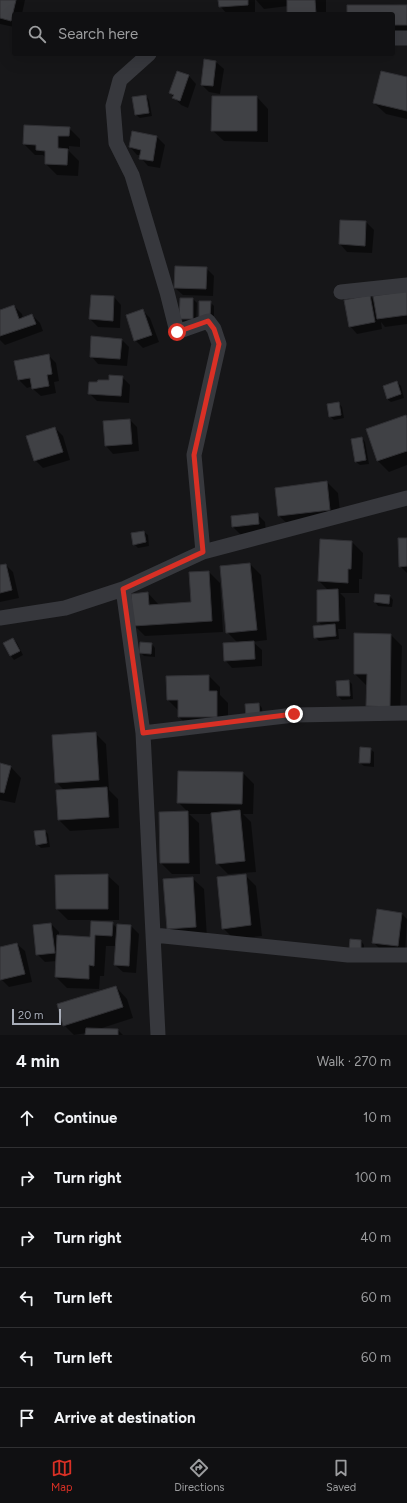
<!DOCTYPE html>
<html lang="en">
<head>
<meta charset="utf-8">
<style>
  body { margin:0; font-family:Figtree,sans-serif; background:#1e1e20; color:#f1f3f6 }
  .scale { position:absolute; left:12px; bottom:10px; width:49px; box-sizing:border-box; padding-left:4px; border:2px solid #a8adb8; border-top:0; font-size:11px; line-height:14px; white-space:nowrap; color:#a8adb8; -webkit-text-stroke:3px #111113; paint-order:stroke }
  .stop { position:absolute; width:12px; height:12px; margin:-9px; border:3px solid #d93025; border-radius:50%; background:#fff }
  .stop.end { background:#d93025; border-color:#fff; box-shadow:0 1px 4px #0008 }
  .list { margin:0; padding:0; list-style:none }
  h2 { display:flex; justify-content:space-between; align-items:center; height:52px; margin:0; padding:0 16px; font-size:17px }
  h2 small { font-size:13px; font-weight:400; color:#9c9d9f }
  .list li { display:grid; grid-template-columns:26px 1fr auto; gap:12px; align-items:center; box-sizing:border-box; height:60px; padding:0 16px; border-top:1px solid #303032 }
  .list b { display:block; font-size:15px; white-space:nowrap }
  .list em { font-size:13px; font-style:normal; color:#9c9d9f }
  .icon { flex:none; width:22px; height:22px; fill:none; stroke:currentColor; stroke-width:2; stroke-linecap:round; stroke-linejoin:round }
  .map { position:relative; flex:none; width:407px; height:1035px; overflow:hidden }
  .search { position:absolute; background:#101012; box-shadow:0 4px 16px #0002; left:12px; right:12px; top:12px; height:44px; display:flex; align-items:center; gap:10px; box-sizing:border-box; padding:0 14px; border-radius:4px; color:#9c9d9f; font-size:15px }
  .sheet { height:412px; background:#101012 }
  nav { display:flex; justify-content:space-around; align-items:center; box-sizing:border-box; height:56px; border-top:1px solid #303032; background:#101012; font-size:11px; color:#9c9d9f }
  nav a { display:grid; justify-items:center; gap:2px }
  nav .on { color:#d93025 }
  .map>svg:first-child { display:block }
  .shadow { fill:#0007 }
  .building { fill:#404145; stroke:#303034 }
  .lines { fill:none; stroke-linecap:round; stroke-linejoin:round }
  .street { stroke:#37383d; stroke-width:15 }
  .route { stroke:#d93025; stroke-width:5 }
</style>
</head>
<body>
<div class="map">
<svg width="407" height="1035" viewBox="0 0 407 1035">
  <rect width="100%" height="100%" fill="#161618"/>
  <!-- shadow -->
  <path class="shadow" d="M0 0H25L22 14H14V27L0 24Z
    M219 0H255V12L227 14 220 6Z
    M256 0H326V14H288V6L264 9Z
    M407 6V36H393V14H348Z
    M216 62 224 69 220 94 209 92 202 85Z
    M177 72 189 76 196 84 188 108 181 105 170 93Z
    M407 78V119L386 114 374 103Z
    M146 96 149 100 152 116 140 118 136 115Z
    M257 97 268 109V142L224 141 212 130Z
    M69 128 80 139V147L69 146V151L79 161 78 176 57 175 46 164V158L43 155H35L24 144Z
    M132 132 157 137 165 145 160 168 148 166 141 158V155H137L130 147Z
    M341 221 366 222 374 230 372 253 347 252 340 244Z
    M206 268 214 276 213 296 183 295 175 288Z
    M407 292V324L385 327 381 322 382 329 357 334 350 326 370 296 375 302Z
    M114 297 121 305 120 328 98 327 90 319Z
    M193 299 197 303 196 323 184 322 180 318Z
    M210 302 214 306V320H204Z
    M14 306 22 314 23 319 32 315 40 323 43 331 5 345 0 340V311Z
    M142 310 150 318 159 342 143 348 135 340Z
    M121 339 129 347 127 366 98 364 91 356Z
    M48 355 56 363 59 381 54 382 56 393 41 396 33 389V386L27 388 19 380 16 361Z
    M122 377 130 385 129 403 97 401 89 393 110 382Z
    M397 382 401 386 404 398 391 402 387 399Z
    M338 403 342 407 344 418 334 420 330 416Z
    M406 416 407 417V465L389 472 378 461 367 430Z
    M130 420 137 427 139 451 113 454 106 446 104 422Z
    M55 428 63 436 70 460 43 468 35 460Z
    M362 438 365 442 369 464 360 465 356 462Z
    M327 482 338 493 341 521 291 527 279 516Z
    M257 514 265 522 266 532 241 535 233 527Z
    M144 532 148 535 149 546 138 548 134 544 132 534Z
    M407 539V573L400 566Z
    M321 540 352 542 363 553 362 579H359V593H340L345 598 346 629H338L339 639 319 641 315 637 323 626 318 622 329 591 319 581Z
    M250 564 261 575 267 640 253 642 262 650V666L232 668 225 660 238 643 227 632Z
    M6 565 13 572 19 598 0 602V566Z
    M209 572 220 583 223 632 145 636 134 625 148 593 159 605 192 603Z
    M390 596 393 600 392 607 378 606 375 602Z
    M355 634 391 635 402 646 400 717H378L367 706 368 685H366L355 674Z
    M13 639 17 643 23 655 14 660 11 656 4 643Z
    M152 644 155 648V657L144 656 140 652Z
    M209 676 220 687V695L228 703V727L190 728 179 717V711L168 700 167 677Z
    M349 681 352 684 353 699 342 700 338 696Z
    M259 704 262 708 263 720 246 705Z
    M95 733 106 744 109 790 118 799 119 828 70 831 59 820 57 791H65L56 782Z
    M370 749 374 752V767L364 766 360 763Z
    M0 764 10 766 21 778 15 803 0 800Z
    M243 773 254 784 253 814H243L251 822 256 872 228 874 217 863 212 814H189L199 823 200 874H172L161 863 188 812 178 802Z
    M45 831 48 834 50 847 41 848 37 844Z
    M107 875 119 886V920H68L57 909 56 876Z
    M245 875 256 886 262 936 234 939 223 928Z
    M192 878 204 889 207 938 179 940 168 929Z
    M402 914 407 919 405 953 381 950 373 942Z
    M92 922 112 923 117 928 118 925 131 926 139 934 136 973 123 972 115 965 116 946H106L104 976H100L99 989 67 988 56 977 57 961 45 962 37 954 51 924 59 932V936L91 938Z
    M361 941 364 945V954L354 953Z
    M17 944 25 951 32 982 9 987 1 979 0 975V948Z
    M116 987 127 999 133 1018 99 1029 118 1030 123 1035H86L87 1033 74 1035 64 1025Z"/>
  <!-- building -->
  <path class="building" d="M0 0H16L11 21 0 18Z
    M218 0H248V5L219 7Z
    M287 0H315L316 14H287Z
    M347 5H407V25H393V14H347Z
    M204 59 216 61 213 86 201 85Z
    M177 71 189 75 180 101 172 98 174 95 169 93Z
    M381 71 407 77V111L373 103Z
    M146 95 149 113 135 115 132 97Z
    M212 96H257V131H211Z
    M24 125 70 127 69 136H58V148L68 149 67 165 45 164V151L36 150V145L23 144Z
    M132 131 157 136 153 161 139 159 141 150 129 147Z
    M340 220 366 221 365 246 339 244Z
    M175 266 207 267 206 289 174 288Z
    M407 291V315L377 319 373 296Z
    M91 295 114 296 113 321 89 319Z
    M370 295 375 322 349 327 344 300Z
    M180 298H193V319H179Z
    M199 301H211L210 317H199Z
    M14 305 19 319 32 314 36 324 0 336V310Z
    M143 309 152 335 134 341 126 315Z
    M91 336 122 339 120 359 90 357Z
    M49 354 52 374 47 375 49 386 32 389 30 378 18 380 14 361Z
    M109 375 123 376 121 396 88 394 89 382H97L98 380H109Z
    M397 381 401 394 387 399 383 386Z
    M339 402 341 415 329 417 327 404Z
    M406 415 407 418V451L377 461 366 429Z
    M130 419 132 444 105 446 103 421Z
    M55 427 63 452 34 461 26 436Z
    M362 437 366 460 355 462 351 439Z
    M327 481 330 510 278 516 275 488Z
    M258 513 259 524 232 527 231 516Z
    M144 531 146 542 133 545 131 533Z
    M398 538H407V566L399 567Z
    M320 539 352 541 351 569H348V583L318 581Z
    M250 563 257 630 226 633 220 566Z
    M6 564 12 590 0 593V565Z
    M209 571 212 621 133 626 131 594 148 592 149 605 191 602 189 572Z
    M338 589 339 621 317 622V590Z
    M375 594 390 595 389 604 374 602Z
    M335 624 336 636 314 638 313 626Z
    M354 633 391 634 390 707 366 706 367 674H354Z
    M13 638 20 651 10 656 3 643Z
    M254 641 255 659 224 661 223 643Z
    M140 642 152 643 151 654 139 653Z
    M209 675V691H217V717H178V700H167L166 676Z
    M349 680 350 696H337L336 681Z
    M259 703 260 717 246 718 245 704Z
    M96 732 99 780 55 783 52 735Z
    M360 747 371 748 370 763H359Z
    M0 763 11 766 4 793 0 792Z
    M178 771 243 772 242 804 177 803Z
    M107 787 109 817 58 820 56 790Z
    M240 810 245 861 216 864 211 813Z
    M188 811 189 863H160L159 812Z
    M45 830 47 843 36 845 34 831Z
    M108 874V909H56L55 875Z
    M246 874 251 925 222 929 217 877Z
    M193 877 196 927 167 929 163 879Z
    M377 909 402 913 398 946 372 943Z
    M91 921 113 922 112 936 95 935 94 966 89 965V979L55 977 57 935 90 937Z
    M51 923 55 953 36 955 33 925Z
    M117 924 131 925 129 966 114 965Z
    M350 939 361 940V951L349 950Z
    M17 943 25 974 0 980V947Z
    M116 986 123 1007 63 1026 57 1004Z
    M86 1028 118 1029V1035H85Z"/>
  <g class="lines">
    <!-- street -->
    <path class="street" d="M393 38H407
      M149 54 120 80 113 106 116 143 132 175 167 292 177 332 208 321 214 329 219 344 194 455 203 552
      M341 292 407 285
      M123 589 143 733 158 1035
      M0 618 65 608 123 589 203 552 407 498
      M143 733 294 715 407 713
      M154 935 348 955H407"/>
  </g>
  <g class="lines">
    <!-- route -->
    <path class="route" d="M177 332 208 321 214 329 219 344 194 455 203 552 123 589 143 733 294 714"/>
  </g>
</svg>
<div class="scale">20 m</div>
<div class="stop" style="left:177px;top:332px"></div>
<div class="stop end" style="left:294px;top:714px"></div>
<div class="search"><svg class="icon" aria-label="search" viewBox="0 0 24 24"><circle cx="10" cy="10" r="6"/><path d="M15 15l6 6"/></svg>Search here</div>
</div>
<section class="sheet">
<h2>4 min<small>Walk · 270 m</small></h2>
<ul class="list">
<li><svg class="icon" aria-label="ahead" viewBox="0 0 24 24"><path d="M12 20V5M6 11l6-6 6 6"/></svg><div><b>Continue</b></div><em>10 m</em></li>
<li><svg class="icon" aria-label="right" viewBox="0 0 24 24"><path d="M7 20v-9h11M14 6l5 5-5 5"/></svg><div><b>Turn right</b></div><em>100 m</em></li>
<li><svg class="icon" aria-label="right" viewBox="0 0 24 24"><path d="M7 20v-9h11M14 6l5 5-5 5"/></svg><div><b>Turn right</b></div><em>40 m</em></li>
<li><svg class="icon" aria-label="left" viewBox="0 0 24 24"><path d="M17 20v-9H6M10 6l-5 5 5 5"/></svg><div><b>Turn left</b></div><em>60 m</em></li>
<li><svg class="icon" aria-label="left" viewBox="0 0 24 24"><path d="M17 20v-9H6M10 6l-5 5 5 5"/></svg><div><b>Turn left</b></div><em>60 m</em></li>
<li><svg class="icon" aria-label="arrive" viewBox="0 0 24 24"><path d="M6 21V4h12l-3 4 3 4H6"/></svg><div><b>Arrive at destination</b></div></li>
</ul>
</section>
<nav>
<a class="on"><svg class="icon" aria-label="map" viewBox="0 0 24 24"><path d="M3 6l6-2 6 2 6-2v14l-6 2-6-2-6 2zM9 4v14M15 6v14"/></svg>Map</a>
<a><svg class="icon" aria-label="directions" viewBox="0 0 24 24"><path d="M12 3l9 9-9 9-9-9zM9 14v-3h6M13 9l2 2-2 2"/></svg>Directions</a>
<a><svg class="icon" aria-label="saved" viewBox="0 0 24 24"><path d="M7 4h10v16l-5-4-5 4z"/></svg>Saved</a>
</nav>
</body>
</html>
